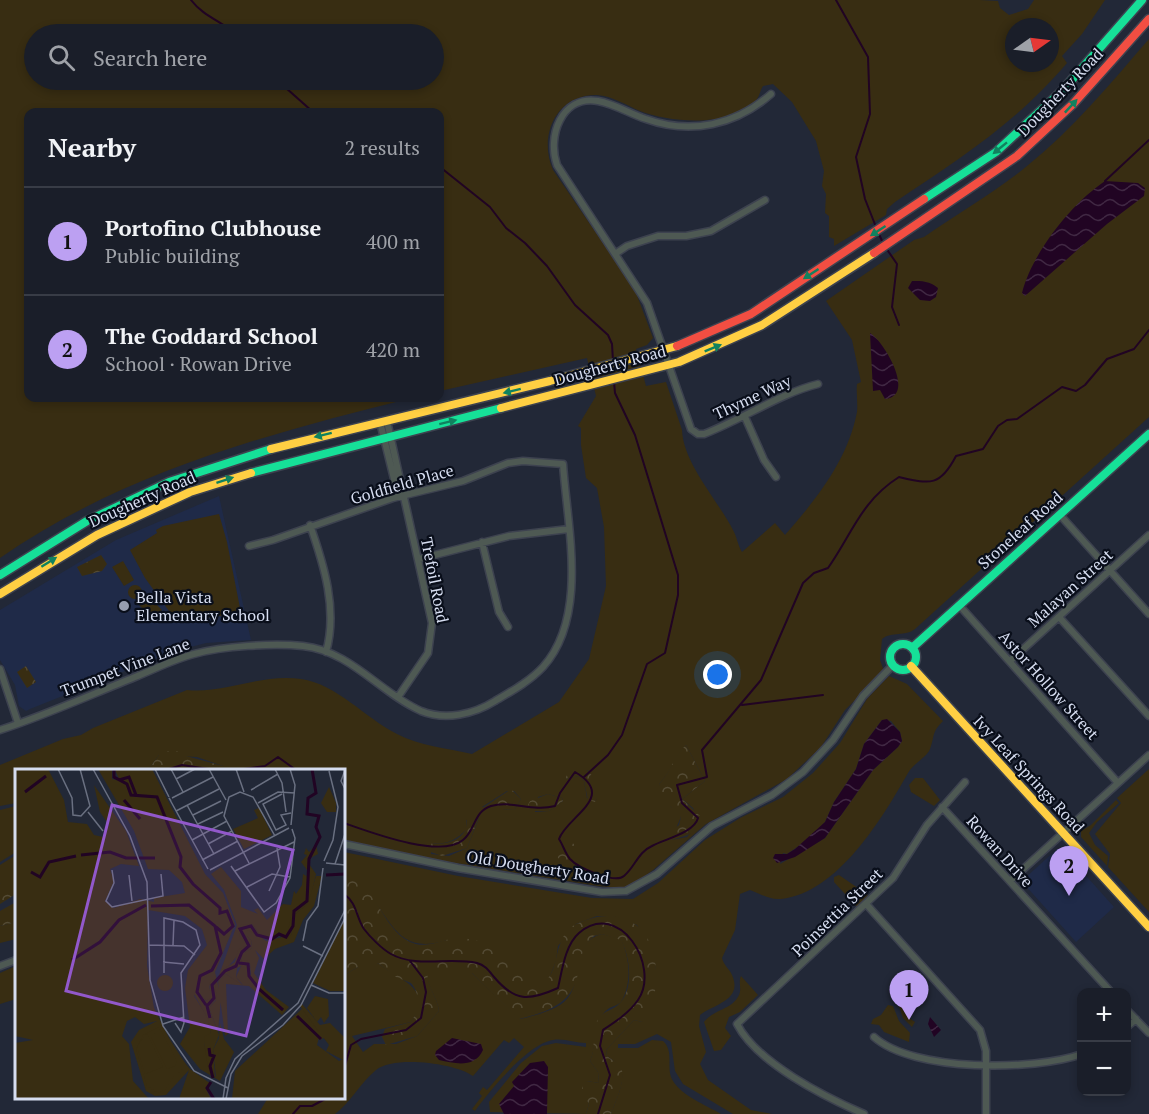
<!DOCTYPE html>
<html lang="en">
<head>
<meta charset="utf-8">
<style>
  body { margin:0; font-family:"PT Serif",serif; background:#232731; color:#f1f3f6 }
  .controls { position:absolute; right:18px; bottom:18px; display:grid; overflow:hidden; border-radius:12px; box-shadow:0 3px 9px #0003 }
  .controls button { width:54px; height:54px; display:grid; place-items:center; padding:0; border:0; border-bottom:2px solid #383c46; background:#1a1e29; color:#f1f3f6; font:30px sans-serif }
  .compass { position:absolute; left:1005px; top:18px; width:54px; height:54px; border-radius:50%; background:#1a1e29; box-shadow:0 3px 9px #0003; rotate:76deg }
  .you { position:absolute; left:718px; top:675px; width:21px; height:21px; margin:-15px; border:4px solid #fff; border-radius:50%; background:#1a73e8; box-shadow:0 0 0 9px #1a73e833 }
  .badge { display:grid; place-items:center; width:39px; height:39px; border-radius:50%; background:#bca0f2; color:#111; font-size:20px; font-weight:700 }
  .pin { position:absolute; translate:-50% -50px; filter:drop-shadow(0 2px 3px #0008) }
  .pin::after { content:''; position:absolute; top:32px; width:21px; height:18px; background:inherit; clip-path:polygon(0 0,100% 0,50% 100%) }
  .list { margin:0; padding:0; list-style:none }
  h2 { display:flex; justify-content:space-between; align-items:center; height:78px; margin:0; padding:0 24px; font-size:26px }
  h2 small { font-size:20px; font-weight:400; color:#9fa2a8 }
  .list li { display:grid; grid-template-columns:39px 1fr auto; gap:18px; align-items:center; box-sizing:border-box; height:108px; padding:0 24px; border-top:2px solid #383c46 }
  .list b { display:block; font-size:22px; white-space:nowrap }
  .list p { margin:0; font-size:20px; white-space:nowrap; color:#9fa2a8 }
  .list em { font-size:20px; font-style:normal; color:#9fa2a8 }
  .icon { flex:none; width:33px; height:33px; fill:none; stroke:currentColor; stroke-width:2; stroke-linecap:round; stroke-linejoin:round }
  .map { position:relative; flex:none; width:1149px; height:1114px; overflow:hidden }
  .search { position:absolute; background:#1a1e29; box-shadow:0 3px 9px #0003; left:24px; top:24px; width:420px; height:66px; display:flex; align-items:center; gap:15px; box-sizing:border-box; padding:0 21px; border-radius:33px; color:#9fa2a8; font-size:22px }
  .panel { position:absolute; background:#1a1e29; box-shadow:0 3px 9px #0003; left:24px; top:108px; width:420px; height:294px; border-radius:12px }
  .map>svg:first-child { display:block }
  .built { fill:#1f2a48 }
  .grass { fill:#382d12; fill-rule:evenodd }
  .forest { fill:url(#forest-crowns) }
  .water { fill:url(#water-waves) }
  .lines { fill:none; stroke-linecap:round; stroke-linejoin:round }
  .stream { stroke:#210423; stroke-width:2 }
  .street-casing { stroke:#3d424f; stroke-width:9 }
  .fast-casing { stroke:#3d424f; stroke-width:11 }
  .slow-casing { stroke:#3d424f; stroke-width:11 }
  .jam-casing { stroke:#3d424f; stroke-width:11 }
  .street { stroke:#4e5953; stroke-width:6 }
  .fast { stroke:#16e098; stroke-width:8 }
  .slow { stroke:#ffcf43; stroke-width:8 }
  .jam { stroke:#f24e42; stroke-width:8 }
  .oneway { fill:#10825f }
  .poi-dot { fill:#979eaf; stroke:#090e1a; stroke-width:2 }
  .labels { text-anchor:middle; stroke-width:4.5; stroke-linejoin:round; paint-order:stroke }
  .street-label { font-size:16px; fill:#d6ddf0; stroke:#090e1a }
  .poi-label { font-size:16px; fill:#d6ddf0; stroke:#090e1a; text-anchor:start }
  .inset-river { fill:none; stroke:#210423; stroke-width:3 }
  .inset-road { fill:none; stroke:#6a7081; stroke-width:1.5 }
  .view { fill:#9258cb; fill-opacity:0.15; stroke:#9258cb; stroke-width:3 }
  .inset-edge { fill:none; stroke:#d6ddf0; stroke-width:3 }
</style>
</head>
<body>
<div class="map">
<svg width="1149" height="1114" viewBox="0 0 1149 1114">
  <defs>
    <pattern id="forest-crowns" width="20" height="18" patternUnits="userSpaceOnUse" patternTransform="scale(1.5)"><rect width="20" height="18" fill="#382d12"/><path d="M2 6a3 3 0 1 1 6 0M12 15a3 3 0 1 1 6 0" fill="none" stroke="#544b35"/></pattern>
    <pattern id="water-waves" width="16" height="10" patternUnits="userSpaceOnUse" patternTransform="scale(1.5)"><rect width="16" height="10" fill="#210423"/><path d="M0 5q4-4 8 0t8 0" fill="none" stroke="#402843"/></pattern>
  </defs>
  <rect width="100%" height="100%" fill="#222837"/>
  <!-- built -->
  <path class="built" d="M219 496 251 640 206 643 175 651 30 709 26 711 19 706 15 685 0 660V610L116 540Z
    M1057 849 1063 850 1114 907 1076 942 1024 884V879Z"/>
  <!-- grass -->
  <path class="grass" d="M0 0H980L998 1 1000 8 1009 15 1028 9 1034 0H1105L1082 34 1062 56 1067 63C1015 124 960 158 895 202L887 209 886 215 834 246V239L829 237V216L825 213 826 194 822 186 824 171 816 141 792 102 773 84 763 86C760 90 760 95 757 99 733 128 671 123 640 111 626 105 612 96 597 95 556 94 538 136 553 170L635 290 653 338 647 345 636 349 646 386 666 382 682 430C683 463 719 502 733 530 737 537 738 546 742 552L775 523 785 535C815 501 848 460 857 412 858 403 856 393 857 384L861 382 852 340 826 301 914 240 924 237C958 213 994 193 1027 166 1073 129 1110 84 1149 39V417L915 629C905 637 892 631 882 639L880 660 884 671 845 710 821 747 787 779 706 824 653 870 631 886 619 888 598 886 431 859 344 840V770H224L223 766 197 757 159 755 148 770H16V803L0 806V765L63 739 81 735 93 728 187 690C225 694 262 673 301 679 337 684 365 718 397 734 419 746 447 748 472 754L559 702 589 659 606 586 604 527 597 488 586 478 581 445V428L578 426 596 396 587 358 440 391V112H28V398H412C267 434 124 472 0 558ZM1014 27H1050V63H1014ZM34 34H434V80H34ZM686 745 705 781 682 799 693 808 699 822 687 837 671 840 681 817 678 811 671 807 659 784C671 772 674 758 686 745ZM588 770 597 788 596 801 587 798 584 781 579 776 565 779ZM507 791H514L521 799 514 810 482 807ZM548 794 562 798 563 801 549 811 535 812 538 797ZM479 818 467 848 449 856 431 854 432 843C446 845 456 840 466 830V820Z
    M219 514 227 542 241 613 177 622 145 578 130 550 157 533 156 530 163 526Z
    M123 561 134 580 124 586 112 567Z
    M128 592a7 7 0 1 1 14 0a7 7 0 1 1-14 0Z
    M146 594 162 610 153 619 137 603Z
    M889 676 907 684 943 721C931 733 935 736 930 749 927 757 913 764 908 773 883 817 838 893 781 899 769 900 761 894 750 890L740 894 735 930 722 958C724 966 729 968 732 975 743 1000 715 1004 700 1015L699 1026 706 1052 700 1064 708 1080 751 1110 772 1114H733L683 1084 675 1071 671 1042 657 1034 635 1044H618V1048H638L652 1040 663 1041C675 1052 665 1068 673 1081 682 1096 706 1105 721 1114H611C615 1102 629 1076 618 1064 615 1061 610 1059 607 1056L606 1050 634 1020 642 1022 656 969 649 943 637 925 616 917 597 916 576 924 558 946 556 961 548 981 541 985H530L522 976 447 940C395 957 392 916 362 887 356 882 351 876 344 874V852L458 876 592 898 633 899 658 883 705 840 740 818 783 797 813 773 840 743 867 699ZM882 720 891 721 900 732 902 741 898 747 873 770 825 838 780 864 783 853 787 854 812 837 825 822 834 802 856 769 864 744Z
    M1149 769V912L1108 867 1110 854 1095 834 1121 803 1117 798Z
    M915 778H923L940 800 934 806 911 792 909 785Z
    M1116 800 1119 803 1097 822 1089 833 1095 845 1108 856 1107 866 1081 837V831L1091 825Z
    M16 806V852L0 862V810Z
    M16 855V874L0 884V865Z
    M839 875 868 895 857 907 834 882V877Z
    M16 922V939L0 943V926Z
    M602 934 621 939C630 958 632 984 621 1002 617 1006 612 1006 608 1009 591 1022 598 1045 590 1061L598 1072 599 1083 587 1081 585 1096 589 1104 586 1114 490 1112 489 1102 521 1063 542 1046 556 1043 586 1047V1043C575 1043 564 1038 553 1040 529 1043 489 1091 475 1111L472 1109 482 1096 479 1093 483 1087 487 1090 524 1047 514 1038 509 1043 504 1040 473 1076C456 1063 393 1055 376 1070 360 1083 351 1102 335 1114H258L268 1098H344V975L358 967 375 966 378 963C399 981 435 987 411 1022L352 1036 363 1052 374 1044H396L417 1036 439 1011C438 999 425 982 427 973H472L520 1019C534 1016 553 1011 564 1002 585 985 570 941 602 934Z
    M16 966V999L0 1004V973Z
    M741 976 758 995 740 1012 729 1017 725 1028 731 1036 721 1050 714 1051 704 1022C714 1009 732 1010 739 995 742 988 738 983 741 976Z
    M911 984 920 999 911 1002 907 1010 909 1018 915 1022 912 1027 903 1018 896 997Z
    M888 1005 893 1006 899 1021 910 1033 909 1042 884 1032 879 1025 871 1024 873 1019 881 1015Z"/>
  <!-- forest -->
  <path class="forest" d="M101 555 107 564 102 571 82 576 77 567Z
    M26 666 36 682 27 688 17 672Z
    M686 745 705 781 682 799 700 816C699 834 685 836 671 840L666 835 679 825 681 817 662 798 659 784C671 772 673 757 686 745Z
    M166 751H181L186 756 223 766 224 770H148L159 755Z
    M582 766C594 774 602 790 595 802L588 800 584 781 579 776 565 779 570 769Z
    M511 789 521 799 514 810 502 809 491 814 481 809Z
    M548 794 562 798 563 801 549 811H532L528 805 530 801Z
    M475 814 479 817 467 848 442 856 428 851 432 843C443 845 458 842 465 831 467 827 466 821 467 816Z
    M556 836 574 844 582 858 580 864 573 866 558 858 554 838Z
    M16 874V894L0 904V884L8 876Z
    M344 874C376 882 381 928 410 942 423 948 434 943 446 940 489 932 505 958 531 985 567 985 546 936 579 923 597 915 618 912 636 925 662 944 662 999 642 1022L634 1020 606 1050 607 1056C611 1060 616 1061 619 1064 629 1076 615 1102 611 1114H586L589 1104 582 1093V1085L587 1081 599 1083 598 1072 590 1061C596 1048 592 1037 596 1024 600 1010 612 1012 620 1003 634 988 630 956 621 940L602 934 594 936C580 948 581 962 577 978 570 1005 544 1013 519 1019L472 973H428C425 982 438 999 439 1011L417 1036 386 1045 382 1037 385 1029 411 1022C419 1011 421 994 411 983L396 977 378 963 372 972H366L358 967 344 975Z
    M16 902V922L0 926V911Z"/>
  <!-- water -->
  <path class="water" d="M1105 181 1138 183 1145 188 1144 196 1107 224 1025 296 1022 293C1032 253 1071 204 1105 181Z
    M912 281C922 281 930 281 938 288L936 297 930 301 920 300 908 288Z
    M870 333C883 340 917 396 885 399L880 390 873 391Z
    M887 719 900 732 902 741 898 747 873 770 825 838 795 857 777 863 773 858 775 854H787L795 849 825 822 834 802 856 769 864 744 882 720Z
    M930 1017 941 1030 934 1037 928 1024Z
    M452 1038 481 1044 483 1050C475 1068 456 1064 439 1060L435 1055 436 1051Z
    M544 1061 548 1067 547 1114H504L499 1104 514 1086 512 1082 530 1063Z"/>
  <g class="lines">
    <!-- stream -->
    <path class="stream" d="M191 0C202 15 222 22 236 34
      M836 0 868 57 870 114 856 157 865 199 876 227
      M277 80 313 112
      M440 167 490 207 506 228 525 243 547 266 575 305 608 335 612 344 613 361
      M1105 181 1149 140
      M878 232 883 243
      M886 248 897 264 892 307 899 325
      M742 705 823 695
      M166 770 182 765 215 770
      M237 770 265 766 278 757 296 770
      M584 777 608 755 622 735 647 664 665 653 678 595V575L635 435 615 393 614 382
      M344 823C370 832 440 859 463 840 475 831 474 811 491 806 511 800 532 812 555 806L560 793 575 772C618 797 567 816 559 839 563 845 565 853 570 859 578 868 615 884 624 876 635 867 638 852 652 846 665 839 694 833 698 818L682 803 677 785 707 777 702 750 761 680 803 583 814 573 828 568C852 534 861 501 899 477 930 484 940 487 956 456L983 449 998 426 1007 420 1017 419 1062 387 1076 391 1085 385 1107 359 1134 349 1149 330
      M344 894C357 903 356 917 364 929 370 937 382 949 391 954 416 968 449 957 477 963 485 965 489 971 494 977 515 1002 529 1001 558 988 562 971 565 945 579 933 619 899 661 966 638 1000 629 1013 615 1022 603 1030L600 1046 610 1075 598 1114
      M344 1069 351 1045 361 1039 406 1030 421 1018 426 992 423 978 410 961
      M293 1114 300 1106H312L327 1098"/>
    <defs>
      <path id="street" d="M771 94C736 125 691 135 646 119 630 114 615 104 598 101 561 95 547 137 557 165L647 303 691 429 698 434H704C741 420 781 393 818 384
        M615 254 627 246 658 236H686L711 231 765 200
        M745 417 764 460 776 477
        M387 421 432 623 428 653 398 697
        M380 422 395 483 403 495
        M1060 515 1149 614
        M310 525C324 565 338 610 326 652
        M482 542 499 612 508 627
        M419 559 509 536 569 529
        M959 605 1118 783
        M1059 617 1149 716
        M1010 661 1149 535
        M0 669 18 723
        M0 730C46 715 90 695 135 677 155 669 174 659 194 654 223 646 273 643 303 646 351 651 380 693 421 711 446 721 474 714 495 701 512 691 530 681 543 667 589 616 567 525 563 464L523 461 508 463 463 481 393 498 273 540 249 546
        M942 807 1111 992
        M344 844 458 868 602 892 626 891 657 874 712 826 772 795 803 772 833 740 863 696 893 665
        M1010 881 1149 755
        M867 905 980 1030 986 1051V1114
        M0 966 16 960
        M1126 1009 1149 1033
        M1126 1028 1136 1019
        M874 1037C913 1072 1034 1071 1082 1054
        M864 1114C825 1097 757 1063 737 1024L893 878 927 825 965 782"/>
      <path id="fast" d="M924 199 996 152 1062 91 1142 0
        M251 473 501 408
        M0 575 87 521 169 482 271 449
        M890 657a13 13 0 1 1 26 0a13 13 0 1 1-26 0Z
        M912 648 1149 434"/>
      <path id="slow" d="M501 408 679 362 762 325 874 253
        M271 449 550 381 677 346
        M0 594 97 535 190 492 251 473
        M911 666 1149 927"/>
      <path id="jam" d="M874 253 1017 156 1073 104 1149 19
        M677 346 751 314 924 199"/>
    </defs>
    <!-- street casing -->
    <use href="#street" class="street-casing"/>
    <!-- fast casing -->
    <use href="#fast" class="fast-casing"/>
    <!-- slow casing -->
    <use href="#slow" class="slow-casing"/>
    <!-- jam casing -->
    <use href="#jam" class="jam-casing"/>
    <!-- street -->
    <use href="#street" class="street"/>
    <!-- fast -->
    <use href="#fast" class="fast"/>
    <!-- slow -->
    <use href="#slow" class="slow"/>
    <!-- jam -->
    <use href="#jam" class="jam"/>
  </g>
  <!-- one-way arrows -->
  <defs><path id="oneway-solid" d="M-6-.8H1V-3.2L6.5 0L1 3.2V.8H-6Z" transform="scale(1.5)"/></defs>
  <g class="oneway">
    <use href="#oneway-solid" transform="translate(1071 106) rotate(-47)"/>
    <use href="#oneway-solid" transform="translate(1000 148) rotate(141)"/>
    <use href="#oneway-solid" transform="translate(878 231) rotate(147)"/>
    <use href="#oneway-solid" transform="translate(811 274) rotate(147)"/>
    <use href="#oneway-solid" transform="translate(713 348) rotate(-22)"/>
    <use href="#oneway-solid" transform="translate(512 391) rotate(166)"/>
    <use href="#oneway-solid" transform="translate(448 422) rotate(-14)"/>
    <use href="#oneway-solid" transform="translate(323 435) rotate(166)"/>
    <use href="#oneway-solid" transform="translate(225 480) rotate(-18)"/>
    <use href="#oneway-solid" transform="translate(49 562) rotate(-32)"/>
  </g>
  <!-- markers -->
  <circle class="poi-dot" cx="124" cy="606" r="6"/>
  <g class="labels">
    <!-- street labels -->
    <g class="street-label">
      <text transform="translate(1060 92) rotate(-46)" y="6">Dougherty Road</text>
      <text transform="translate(610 365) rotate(-15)" y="6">Dougherty Road</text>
      <text transform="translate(752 397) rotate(-25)" y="6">Thyme Way</text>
      <text transform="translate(402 484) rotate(-16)" y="6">Goldfield Place</text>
      <text transform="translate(142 499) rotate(-24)" y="6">Dougherty Road</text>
      <text transform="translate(1020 530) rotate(-42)" y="6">Stoneleaf Road</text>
      <text transform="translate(435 580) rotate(79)" y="6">Trefoil Road</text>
      <text transform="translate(1070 588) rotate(-42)" y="6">Malayan Street</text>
      <text transform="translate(125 667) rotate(-21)" y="6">Trumpet Vine Lane</text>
      <text transform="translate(1049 685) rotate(48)" y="6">Astor Hollow Street</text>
      <text transform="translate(1029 774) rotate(47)" y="6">Ivy Leaf Springs Road</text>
      <text transform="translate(1000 851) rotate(48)" y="6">Rowan Drive</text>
      <text transform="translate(538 867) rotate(9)" y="6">Old Dougherty Road</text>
      <text transform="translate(837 912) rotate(-44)" y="6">Poinsettia Street</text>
    </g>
    <!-- poi labels -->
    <g class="poi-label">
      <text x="136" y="603">Bella Vista<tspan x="136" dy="18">Elementary School</tspan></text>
    </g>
  </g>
  <!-- overview -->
  <g transform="translate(15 769)">
    <rect width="330" height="330" fill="#222837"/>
    <path d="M0 0H33L49 31 53 53 72 55 79 66 88 68 94 56 85 43 79 16 111 62 124 97 106 95 95 100 99 112 90 132 99 139 125 130 139 133V129L170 124 167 113 154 101 133 100 119 62 83 0H97V10L105 12 100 1 137 0 190 105 208 124 220 155 200 203 206 229 203 263 194 239 201 231 198 211 194 217 197 229 191 232 183 223 185 217 179 227 194 250 196 264 189 274 197 305 201 308 198 281 204 269 205 254 209 270 219 283 205 312 185 300 165 275 175 258 170 219 173 201 192 176 187 160 170 147 133 141 132 197 139 239 161 283 175 300 196 315 191 320 196 330H164L174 301 151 326 140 327 131 322 116 273 124 261 142 252 129 255 120 248 112 252 107 267 114 275 118 312 134 330H0V274L18 271 0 267ZM244 39 257 66 229 80 218 60 243 49 239 41ZM206 98 226 122 232 120 226 122V138L243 145 239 141 243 139 252 151 268 135 276 136 279 122 281 125 287 116 288 105 293 108V116L291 132 277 142V156L272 164 259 163 257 168 245 166 237 155 224 159 232 176 203 209 222 156 209 121 196 105ZM301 107H307L299 137 288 151 279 173 260 180 249 190 240 181 244 189 239 204 251 221 274 238 267 246 234 217 211 215 213 265 210 267 203 213 211 205 228 216 221 208 227 195 233 197V206H236L235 195 226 192 227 185 237 179 236 171 226 163 228 159 237 161 251 172 276 166 280 145 292 135ZM142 214a8 8 0 1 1 16 0a8 8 0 1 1-16 0ZM300 227 313 230 314 247 309 254 306 248 302 253 292 239ZM288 239 304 259 313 256 330 273V285L323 287 305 264 302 276 324 292 330 289V330H217L220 302Z" fill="#382d12"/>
    <path d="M314 18 321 34V43H312L306 34ZM301 76 303 85 295 89 294 95 301 105 296 125 292 135 280 145 276 166 271 170 264 166 256 172 228 159 226 163 236 171 237 179 227 185 226 192 232 191 236 201 230 195 222 199 221 208 227 216 211 205 203 213 207 201 220 193 223 181 232 176 224 166 226 156 237 155 245 166 256 168 259 162H273L277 142 291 132 292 101 286 93 292 86 289 85 291 79 294 83ZM330 149V222H315L298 214ZM199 210 202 229 194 239 204 266 198 281 200 309 193 298 189 274 190 267 196 264 193 250 179 225 184 217 183 223 191 232 196 229 194 214ZM287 235 305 256 315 254 330 269V292L311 282 314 276 309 269 304 271V263L285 237Z" fill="#382d12"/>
    <path d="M146 257 172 297 159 307 150 321 143 324 132 317 121 280 128 266ZM145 260 162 292 160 297 152 300 136 268ZM132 264 148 298 130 305 122 277Z" fill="#382d12" fill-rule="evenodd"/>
    <path class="inset-river" d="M99 0V8L112 15 116 26 142 28 166 88 165 98 178 115 205 139V144L212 142 218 157 209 165 201 158M104 11 114 8 121 26M10 23 31 7M109 31 125 50M66 86 95 83 111 89H140M16 103 25 108 34 93 61 87M311 106 330 105M136 137 174 136 200 157 206 184 197 201 185 207 182 223 191 236M57 191 85 173 104 151 131 136M224 194 233 195 234 207 244 220 268 241M282 247 306 270M195 249 192 237 199 229 197 216 210 202 221 197 227 183 234 177 225 160 236 157 242 166 257 170 264 165 271 168 278 157 279 142 292 132 294 90 305 68 301 58 304 47 292 45 293 29 301 24 297 0M194 279 195 286 199 287 195 297 198 309M196 313 192 319 199 330"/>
    <path class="inset-road" d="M43 0 57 29 58 46 66 47 75 37 65 0M78 0 115 67 132 113 135 211 148 257 179 302 213 319M140 0 154 28M156 0 168 23M194 0 211 31M221 0 229 23M260 0 267 14 271 43M275 0 280 16 276 56M330 1 326 12 330 20M161 10 180 0M236 21 263 5M267 25 248 35 261 61 271 56 266 46 276 44M157 29 198 8M156 32 154 29 193 100M243 34 263 23 280 24M172 36 199 85M161 42 204 20M73 43 88 62M178 46 206 32M183 55 208 43M177 71 212 52M193 75 217 62M187 91 223 72M309 92 318 71 323 38 314 2M234 94 209 47 214 28 225 23 238 28 260 67M311 94 330 96M320 95 330 65M216 97 249 143 261 134 275 109 280 69 277 60M97 101 99 114 91 132 97 138 148 127 146 105M195 101 274 59M220 102 279 73M114 106 117 132M232 118 257 105 275 108M254 122 265 98 262 79M288 172 292 152 303 137 308 99M134 176 169 177 180 186M158 176 159 151M288 177 308 187M148 193 169 195M149 204V149L168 153 181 161 185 176 166 204 169 254 166 263 160 254M296 216 314 224H330M148 255 169 248M208 330 211 309 220 290 283 234 330 141M211 330 216 305 227 287 268 256 286 236 330 149"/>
    <path class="view" d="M97 36 278 81 231 267 51 222Z"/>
    <rect width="330" height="330" class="inset-edge"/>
  </g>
</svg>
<div class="controls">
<button>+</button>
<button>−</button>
</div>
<svg class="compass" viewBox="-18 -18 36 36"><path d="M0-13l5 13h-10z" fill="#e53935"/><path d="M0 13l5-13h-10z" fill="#9fa2a8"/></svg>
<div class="you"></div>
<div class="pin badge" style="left:909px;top:1020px">1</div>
<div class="pin badge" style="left:1069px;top:896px">2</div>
<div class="search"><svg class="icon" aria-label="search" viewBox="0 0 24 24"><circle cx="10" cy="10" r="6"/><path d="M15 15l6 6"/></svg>Search here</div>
<section class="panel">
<h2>Nearby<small>2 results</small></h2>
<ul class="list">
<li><span class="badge">1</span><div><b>Portofino Clubhouse</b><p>Public building</p></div><em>400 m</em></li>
<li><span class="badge">2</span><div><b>The Goddard School</b><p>School · Rowan Drive</p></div><em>420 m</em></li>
</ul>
</section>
</div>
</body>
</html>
